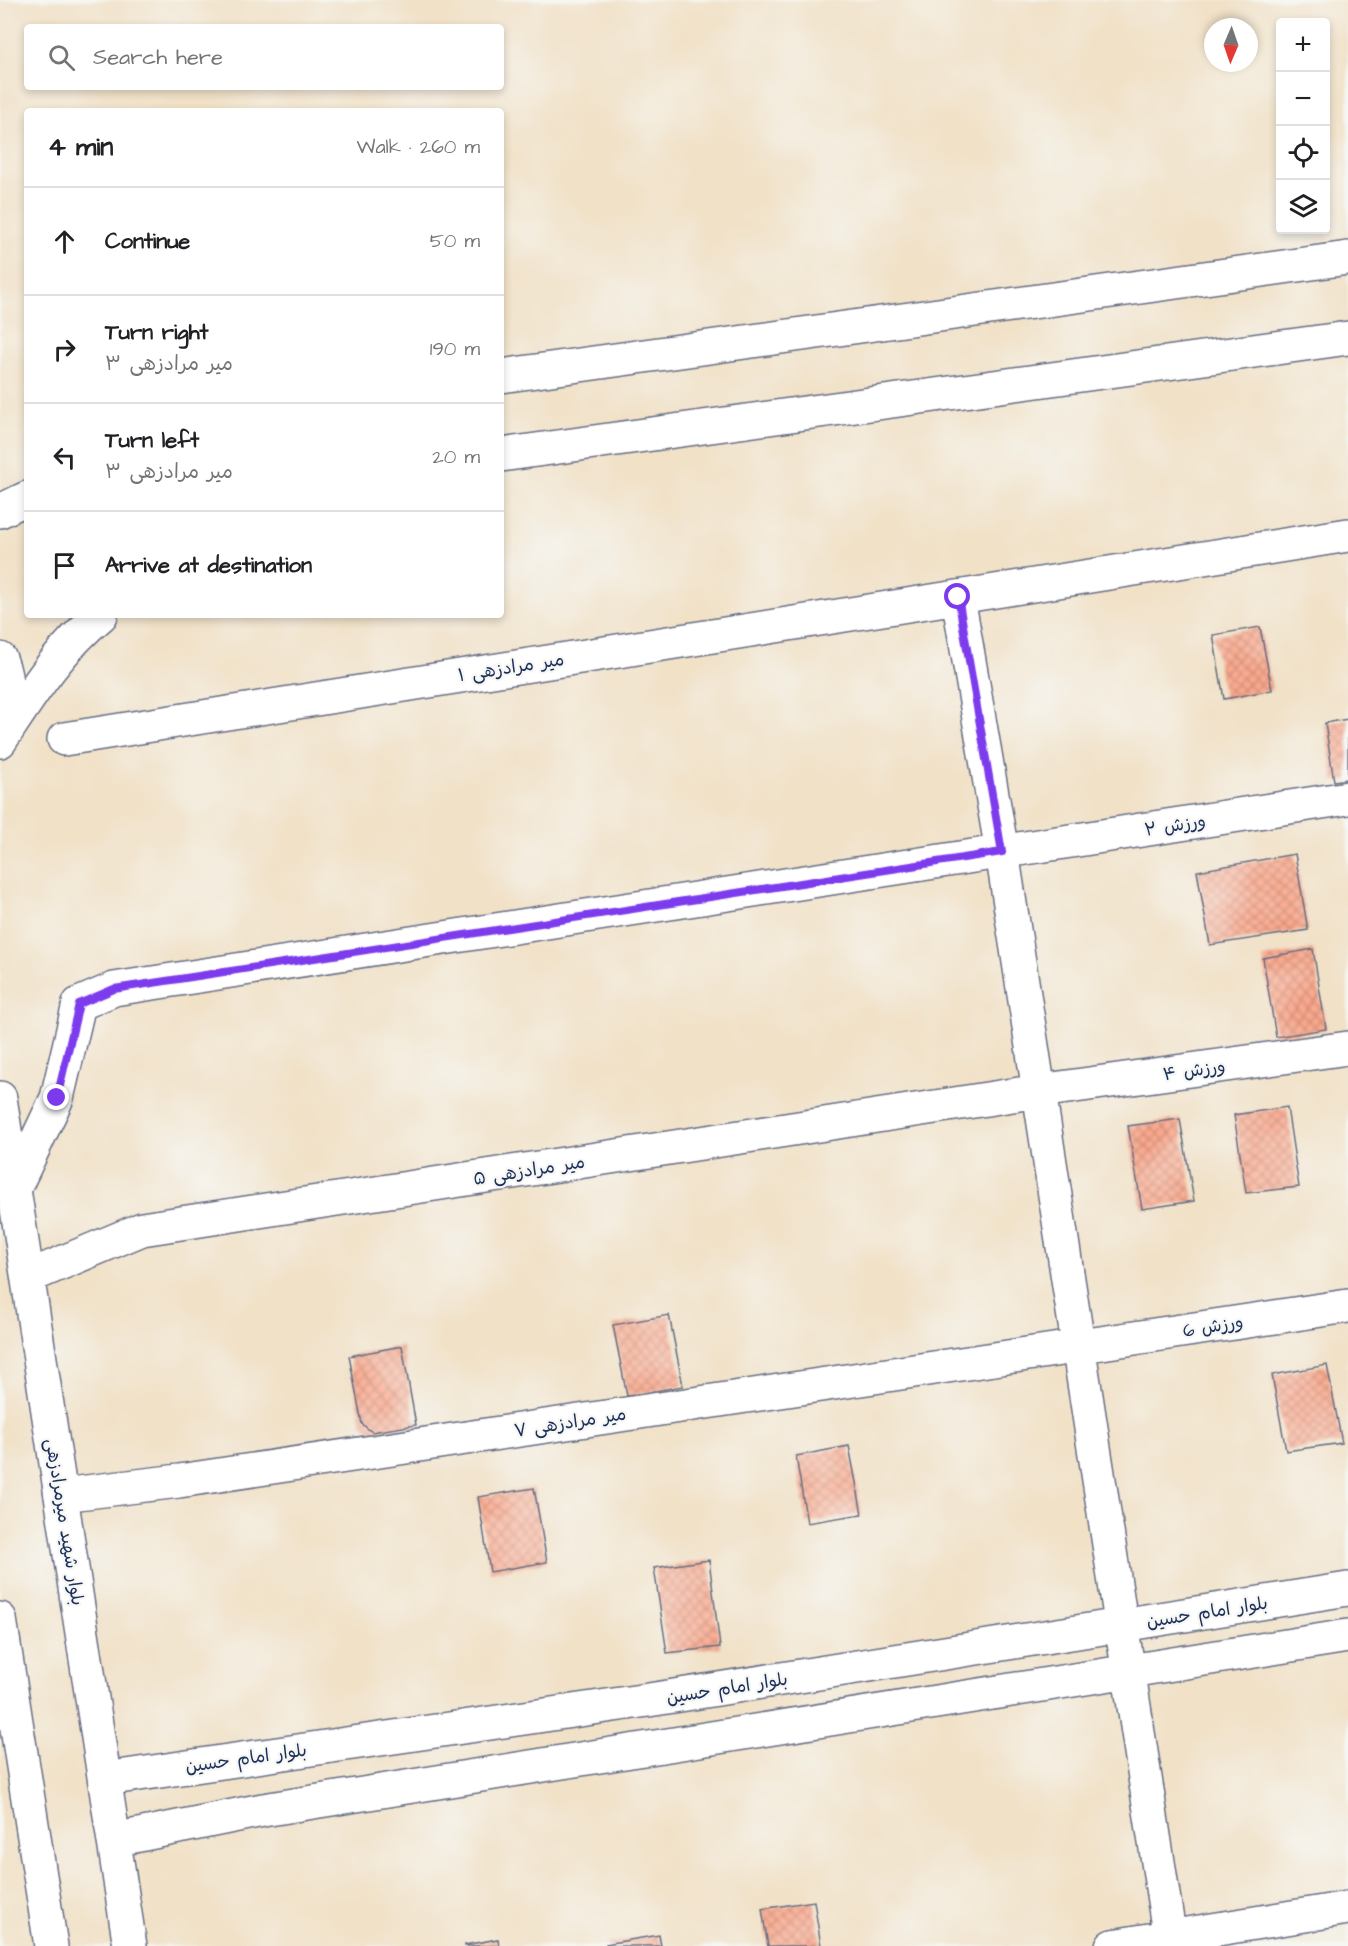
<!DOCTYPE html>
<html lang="en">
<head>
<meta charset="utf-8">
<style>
  body { margin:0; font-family:"Architects Daughter","Playpen Sans Arabic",sans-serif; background:#f6f6f6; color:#202124 }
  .controls { position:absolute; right:18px; top:18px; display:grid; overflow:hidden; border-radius:6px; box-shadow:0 3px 9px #0003 }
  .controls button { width:54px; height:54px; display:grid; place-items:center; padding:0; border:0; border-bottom:2px solid #e0e0e0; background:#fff; color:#202124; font:30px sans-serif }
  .compass { position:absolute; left:1204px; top:18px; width:54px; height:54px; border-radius:50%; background:#fff; box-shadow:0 3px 9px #0003; rotate:182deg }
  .stop { position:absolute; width:18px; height:18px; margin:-14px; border:4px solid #7c3aed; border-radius:50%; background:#fff }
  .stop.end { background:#7c3aed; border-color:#fff; box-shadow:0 2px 6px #0008 }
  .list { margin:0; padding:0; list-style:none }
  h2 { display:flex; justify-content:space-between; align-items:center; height:78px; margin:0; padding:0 24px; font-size:26px }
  h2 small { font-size:20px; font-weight:400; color:#757577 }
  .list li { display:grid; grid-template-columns:39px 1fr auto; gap:18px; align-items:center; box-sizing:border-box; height:108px; padding:0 24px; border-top:2px solid #e0e0e0 }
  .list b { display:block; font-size:22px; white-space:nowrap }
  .list p { margin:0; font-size:20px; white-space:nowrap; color:#757577 }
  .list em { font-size:20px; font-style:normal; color:#757577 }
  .icon { flex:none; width:33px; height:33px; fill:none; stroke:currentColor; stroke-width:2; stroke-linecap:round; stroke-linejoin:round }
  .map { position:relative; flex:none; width:1348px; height:1946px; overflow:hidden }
  .search { position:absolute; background:#fff; box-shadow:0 3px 9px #0003; left:24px; top:24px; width:480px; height:66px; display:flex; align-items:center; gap:15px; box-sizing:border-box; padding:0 21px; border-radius:6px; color:#757577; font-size:22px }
  .panel { position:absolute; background:#fff; box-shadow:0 3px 9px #0003; left:24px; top:108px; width:480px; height:510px; border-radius:6px }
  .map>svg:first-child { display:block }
  .building { fill:url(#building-cross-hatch) }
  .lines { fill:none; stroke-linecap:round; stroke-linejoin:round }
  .minor-casing { stroke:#666d83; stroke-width:36 }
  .major-casing { stroke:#666d83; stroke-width:36 }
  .minor { stroke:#fff; stroke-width:33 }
  .major { stroke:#fff; stroke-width:33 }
  .route { stroke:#7c3aed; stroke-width:8 }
  .labels { text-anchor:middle; stroke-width:4.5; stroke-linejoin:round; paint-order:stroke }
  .street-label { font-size:18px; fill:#1b2f5e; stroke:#f6f6f2 }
</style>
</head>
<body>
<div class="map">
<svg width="1348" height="1946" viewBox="0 0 1348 1946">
  <defs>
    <pattern id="building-cross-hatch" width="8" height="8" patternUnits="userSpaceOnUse" patternTransform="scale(1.5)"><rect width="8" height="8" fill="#fba98d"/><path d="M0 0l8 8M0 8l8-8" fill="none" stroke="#ca8a76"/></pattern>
  </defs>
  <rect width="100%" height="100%" fill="#f6f6f2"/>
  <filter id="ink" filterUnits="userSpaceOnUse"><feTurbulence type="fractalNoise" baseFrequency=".0167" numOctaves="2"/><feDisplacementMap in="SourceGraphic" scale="12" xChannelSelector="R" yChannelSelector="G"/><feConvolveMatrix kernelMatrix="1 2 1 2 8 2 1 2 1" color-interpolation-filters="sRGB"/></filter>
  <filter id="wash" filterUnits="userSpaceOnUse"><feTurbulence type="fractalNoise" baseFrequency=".008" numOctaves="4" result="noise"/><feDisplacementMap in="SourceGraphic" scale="24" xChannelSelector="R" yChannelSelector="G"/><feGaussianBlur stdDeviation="1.35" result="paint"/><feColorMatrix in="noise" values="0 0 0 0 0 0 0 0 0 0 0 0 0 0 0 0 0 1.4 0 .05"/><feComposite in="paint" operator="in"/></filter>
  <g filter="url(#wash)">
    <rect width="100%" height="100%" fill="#f1e1c7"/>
    <g id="blocks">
      <!-- building -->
      <path class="building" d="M1260 627 1272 690 1224 699 1213 635Z
        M1348 719V779L1334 781 1325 723Z
        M1295 854 1308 930 1210 945 1197 871Z
        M1313 949 1326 1029 1276 1037 1263 958Z
        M1287 1107 1299 1187 1246 1193 1234 1115Z
        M1180 1119 1194 1201 1142 1209 1128 1126Z
        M669 1315 683 1386 627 1396 613 1325Z
        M402 1346 416 1425 372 1432 362 1424 349 1356Z
        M1327 1365 1342 1443 1286 1451 1272 1375Z
        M849 1446 862 1514 807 1523 796 1456Z
        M534 1488 547 1562 490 1572 478 1497Z
        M709 1560 720 1647 667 1653 654 1568Z
        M814 1901 821 1946H768L762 1909Z
        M659 1935 661 1946H606V1944Z
        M498 1939 499 1946H465V1945Z"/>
    </g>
  </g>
  <g filter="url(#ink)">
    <use href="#blocks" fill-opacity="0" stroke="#666d83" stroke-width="1.5"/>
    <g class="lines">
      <defs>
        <path id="minor" d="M958 597 1002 852 1171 1946
          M64 739 1348 535
          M14 1189 57 1098 79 1004 114 989 1348 798
          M28 1277 142 1229 1039 1091 1348 1048
          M61 1495 179 1481 1348 1306
          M105 1779 655 1699 1348 1589
          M114 1840 263 1810 1348 1636
          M1112 1946 1348 1908"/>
        <path id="major" d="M501 376 1348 258
          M501 455 1348 338
          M0 511 27 498
          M0 659C10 684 8 708 1 734
          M0 741C30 696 58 650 101 615
          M0 1098 130 1946
          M0 1619 51 1946"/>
      </defs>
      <!-- minor casing -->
      <use href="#minor" class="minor-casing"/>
      <!-- major casing -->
      <use href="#major" class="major-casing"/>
      <!-- minor -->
      <use href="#minor" class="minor"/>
      <!-- major -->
      <use href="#major" class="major"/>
    </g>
  </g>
  <g class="lines" filter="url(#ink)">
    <!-- route -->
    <path class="route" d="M57 1098 79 1004 114 989 1002 852 958 597"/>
  </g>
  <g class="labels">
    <!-- street labels -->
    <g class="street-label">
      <text transform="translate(511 667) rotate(-9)" y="6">میر مرادزهی ۱</text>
      <text transform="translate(1175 825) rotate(-9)" y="6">ورزش ۲</text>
      <text transform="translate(1194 1070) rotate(-8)" y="6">ورزش ۴</text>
      <text transform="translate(529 1170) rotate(-9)" y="6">میر مرادزهی ۵</text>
      <text transform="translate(1213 1326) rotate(-9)" y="6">ورزش 6</text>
      <text transform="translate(570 1422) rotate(-9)" y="6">میر مرادزهی ۷</text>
      <text transform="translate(65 1522) rotate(81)" y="6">بلوار شهید میرمرادزهی</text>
      <text transform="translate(1207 1612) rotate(-9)" y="6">بلوار امام حسین</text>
      <text transform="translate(727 1688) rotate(-9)" y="6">بلوار امام حسین</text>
      <text transform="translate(246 1758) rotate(-8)" y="6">بلوار امام حسین</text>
    </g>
  </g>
</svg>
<div class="controls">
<button>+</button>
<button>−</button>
<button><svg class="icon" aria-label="locate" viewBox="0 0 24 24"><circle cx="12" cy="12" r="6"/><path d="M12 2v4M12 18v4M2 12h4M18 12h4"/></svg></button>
<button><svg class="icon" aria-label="layers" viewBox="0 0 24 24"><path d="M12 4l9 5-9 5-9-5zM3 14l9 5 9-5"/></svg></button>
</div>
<svg class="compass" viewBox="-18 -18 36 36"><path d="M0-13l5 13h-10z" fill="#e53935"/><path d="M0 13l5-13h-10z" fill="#757577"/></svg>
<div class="stop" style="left:958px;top:597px"></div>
<div class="stop end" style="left:57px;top:1098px"></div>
<div class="search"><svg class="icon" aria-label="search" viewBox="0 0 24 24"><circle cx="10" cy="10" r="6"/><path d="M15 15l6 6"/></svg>Search here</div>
<section class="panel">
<h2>4 min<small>Walk · 260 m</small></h2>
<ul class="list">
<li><svg class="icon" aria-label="ahead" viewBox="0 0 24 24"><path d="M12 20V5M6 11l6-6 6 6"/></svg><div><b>Continue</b></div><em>50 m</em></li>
<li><svg class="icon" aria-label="right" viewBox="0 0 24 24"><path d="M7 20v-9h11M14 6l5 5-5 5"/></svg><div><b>Turn right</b><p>میر مرادزهی ۳</p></div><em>190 m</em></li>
<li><svg class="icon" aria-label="left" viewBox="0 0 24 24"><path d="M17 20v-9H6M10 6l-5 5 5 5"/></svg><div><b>Turn left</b><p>میر مرادزهی ۳</p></div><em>20 m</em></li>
<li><svg class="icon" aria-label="arrive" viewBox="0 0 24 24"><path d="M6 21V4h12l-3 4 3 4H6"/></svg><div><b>Arrive at destination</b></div></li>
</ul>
</section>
</div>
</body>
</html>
